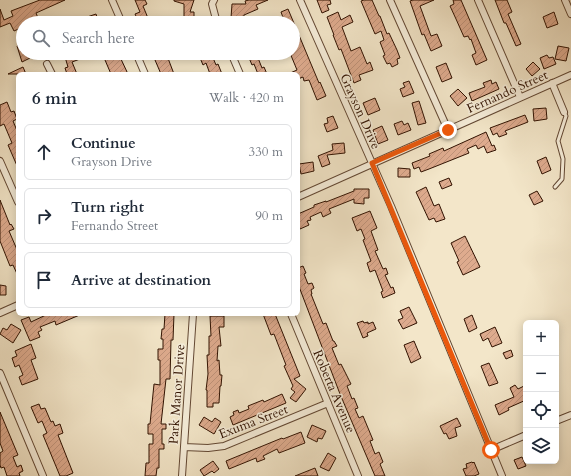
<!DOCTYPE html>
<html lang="en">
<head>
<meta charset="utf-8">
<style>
  body { margin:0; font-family:Cardo,serif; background:#f6f6f7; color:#1f2937 }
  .controls { position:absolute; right:12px; bottom:12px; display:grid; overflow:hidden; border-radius:6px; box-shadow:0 2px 10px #0003 }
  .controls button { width:36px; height:36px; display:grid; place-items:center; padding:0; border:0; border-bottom:1px solid #e0e1e3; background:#fff; color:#1f2937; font:20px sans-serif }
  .stop { position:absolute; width:12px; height:12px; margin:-9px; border:3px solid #ea580c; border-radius:50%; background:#fff }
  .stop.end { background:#ea580c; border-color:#fff; box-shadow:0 1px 4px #0008 }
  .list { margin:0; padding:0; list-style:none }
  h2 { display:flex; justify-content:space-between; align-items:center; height:52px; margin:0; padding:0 16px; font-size:17px }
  h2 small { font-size:13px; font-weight:400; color:#747a83 }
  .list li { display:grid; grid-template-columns:26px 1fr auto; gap:12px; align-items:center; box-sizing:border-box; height:56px; margin:0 8px 8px; padding:0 8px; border:1px solid #e0e1e3; border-radius:6px }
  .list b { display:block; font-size:15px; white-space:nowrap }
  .list p { margin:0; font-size:13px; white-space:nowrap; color:#747a83 }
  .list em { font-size:13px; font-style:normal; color:#747a83 }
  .icon { flex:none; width:22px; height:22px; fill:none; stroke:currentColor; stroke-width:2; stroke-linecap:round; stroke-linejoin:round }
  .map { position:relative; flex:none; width:571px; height:476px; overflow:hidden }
  .search { position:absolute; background:#fff; box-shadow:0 2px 10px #0003; left:16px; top:16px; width:284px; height:44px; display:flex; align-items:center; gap:10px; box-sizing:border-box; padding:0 14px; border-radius:22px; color:#747a83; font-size:15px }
  .panel { position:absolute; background:#fff; box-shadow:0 2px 10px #0003; left:16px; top:72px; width:284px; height:244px; border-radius:6px }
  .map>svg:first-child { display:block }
  .building { fill:url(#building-hatch); stroke:#311201 }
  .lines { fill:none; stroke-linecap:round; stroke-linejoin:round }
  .service-casing { stroke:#624733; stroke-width:5 }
  .minor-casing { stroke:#624733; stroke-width:8 }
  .service { stroke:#f7efdc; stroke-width:3 }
  .minor { stroke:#f7efdc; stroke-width:6 }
  .route { stroke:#ea580c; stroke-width:5 }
  .labels { text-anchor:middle; stroke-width:3; stroke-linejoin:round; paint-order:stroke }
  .street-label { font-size:13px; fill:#311201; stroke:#f7efdc }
</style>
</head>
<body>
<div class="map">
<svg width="571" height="476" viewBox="0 0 571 476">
  <defs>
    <pattern id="building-hatch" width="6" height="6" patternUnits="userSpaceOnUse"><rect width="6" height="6" fill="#deab8e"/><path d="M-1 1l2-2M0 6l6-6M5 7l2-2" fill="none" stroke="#bf9279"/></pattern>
  </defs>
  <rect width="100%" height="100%" fill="#f3e6c9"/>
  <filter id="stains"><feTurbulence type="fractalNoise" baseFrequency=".005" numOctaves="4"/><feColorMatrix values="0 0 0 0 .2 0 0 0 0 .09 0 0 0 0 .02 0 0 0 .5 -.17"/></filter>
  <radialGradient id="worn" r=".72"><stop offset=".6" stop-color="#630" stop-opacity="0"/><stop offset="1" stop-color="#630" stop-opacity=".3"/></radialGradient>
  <!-- building -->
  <path class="building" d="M40 0H65L36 13 38 18 23 23V27L14 31 10 23 0 27V9L4 20 13 16 11 11Z
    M135 0H145L147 4 143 6 150 23H139L135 14 140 12Z
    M174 0H194L190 12H194V23H184V4L174 1Z
    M249 0H268L256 5 258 9 244 15 243 19 231 18 232 4H246L245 1Z
    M317 0H330L331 4 327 5 329 10 322 13Z
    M364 0H372L379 16H380L387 34 389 33 397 50 400 58 397 59 398 64 392 67 390 63 387 64 383 56 385 55 380 42 384 40 381 31 375 34 361 1Z
    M413 0H434L420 6 431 36 437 34 442 46 431 51 424 34 422 35 410 1Z
    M453 0H461L487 60 476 65 472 55 476 53 471 39 470 40 468 36 464 37 456 19 450 6 454 4Z
    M495 0H507L512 12 508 14 521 44 516 46 506 23H504Z
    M288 9 319 83 320 82 326 96 317 100 309 80 304 81 303 77 298 79V74H288L297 70 290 53H293V23H285L281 12Z
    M338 12 341 20 350 15 353 22 342 27 351 51 360 47 367 64 370 62 373 70 359 75 361 80 354 83 341 49 339 50 333 35H334L327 17Z
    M554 12 558 24 547 28 543 17Z
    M96 14 99 23H89L87 17Z
    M23 44V53H29L30 58 22 62 17 46Z
    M558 46 569 48 566 61 555 59Z
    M68 53H78L80 59 72 62 77 74H67L65 68 68 67 65 57 69 56Z
    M102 53H113L115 59 120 57 128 74H111Z
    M152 53H166L174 74H161Z
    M198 53H211L216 65 218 64 222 74H210L206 63 203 65Z
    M247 53H256L262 68 264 67 267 74H258L254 64 252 65Z
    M547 55 549 58 553 57 556 64 544 69 540 58Z
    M533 62 540 69 532 76 526 69Z
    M446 63 452 78 442 82 436 67Z
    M23 67 26 74H8Z
    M491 80 492 84 496 82 499 89 472 101 469 93 485 87 483 83Z
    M409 81 414 93 403 97 400 89 405 87 403 83Z
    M458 89 467 98 458 106 450 96Z
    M375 98 380 110 368 115 363 103Z
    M419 101 426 123 418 125 412 103Z
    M7 102 11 112 14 111 17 119 13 121 18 133V168L8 145 12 143 4 124 0 126V105Z
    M546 108 547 119 534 121 533 109Z
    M525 115 528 122 505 131 507 134 499 137 497 133 493 135 490 128Z
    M333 116 338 128 327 132 324 124 328 123 327 118Z
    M402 121 404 125 408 123 411 130 398 135 394 124Z
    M382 126 388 140 378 144 373 130Z
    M486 132 492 146 494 145 496 150 487 153 484 146 478 149 476 145 467 149 469 153 429 169 421 172 419 167 414 169 412 163 430 156 429 154 443 148 444 151Z
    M344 143 345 153 327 155 330 164 322 167 318 156 333 150 332 144Z
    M546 157 551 170 542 174 537 161Z
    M313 162 314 171 301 174 299 164Z
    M398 168 410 169V177H398Z
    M449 178 452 185 442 189 439 182Z
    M426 187 434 206 439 204 445 219 436 222 434 218 429 220 416 192Z
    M354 189H369V198H364V204L354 203V199L329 209 331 213 323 217 321 212 310 217 311 220 307 221 309 225 300 229 298 223V214L314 207V205L326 201V202L354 191Z
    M537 191 543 201 534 205 529 195Z
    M0 200 10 225 11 224 14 229 9 231 18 252V276L13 265 10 266 0 241Z
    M370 211 377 228 371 231 378 250 375 251 383 269 386 268 388 274 385 275 391 288 393 287 395 293 383 298 381 292 383 291 375 270 370 272 367 263 371 261 363 240 365 239 361 229 357 231 352 218Z
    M465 236 480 267 463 275 457 262 459 261 451 243Z
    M303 266 306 273 304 274 308 284 312 283 314 288 311 290 312 294H311L323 324 326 323 333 341H334L337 346 332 348 339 365 341 364 351 384 347 386 352 399 354 398 358 408 355 409 359 418 363 416 373 440 370 441 375 454 379 452 383 462 380 464 385 476H375L340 394 298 284V268Z
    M0 285 6 286V295H0Z
    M409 307 417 323 403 329 398 320 403 318 400 311Z
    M48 314H82L56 325 55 321 40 327 42 330 38 332 40 337 30 341 21 320 29 317 31 322Z
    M165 314H174L173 340H171L170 379H166L161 424H166V429H162V444H164V449H159V468H157L156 476H145L146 463H149V444H153V434H148V424H150L154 384 160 385V360H158V349H163V339H161L162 329H164Z
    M263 314H275L300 376 294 379 306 389 296 402 290 398 295 392 291 389 293 386 284 366 286 365 274 334 271 335Z
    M472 315 477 328 469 332 464 319Z
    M210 316H224V327H219L221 346H218L217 361 219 360 220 375H222L221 386H220L219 403H213V407H207V390H206L208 374 207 355H209V336H211Z
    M363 321 364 323 368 322V324L373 322 376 329 367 333 368 336 363 338 357 323Z
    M11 324 21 330 13 343 0 334 3 328 7 330Z
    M495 327 502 343 492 347 488 338 483 341 480 334Z
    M414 341 421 358 411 363 404 345Z
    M31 344 36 358 31 360 38 379 22 385 19 377 23 375 19 365 15 367 12 358 17 356 15 351Z
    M511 350 513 356 506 359 503 353Z
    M489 363 498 383 489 386 481 366Z
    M515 385 518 389 526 385V400L508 408 509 410 499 415 495 405 514 397 510 388Z
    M282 394 286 403 233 425 230 417 234 415 233 412 238 410 239 413 249 409 248 406 263 400 264 402Z
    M39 404 41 409 45 408 51 422 53 421 55 426 60 424 63 433 58 435 73 473 66 476H60L43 435 47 433 42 421 38 423 31 407Z
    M0 412 18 455 13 457 17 467 21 465 23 471 19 473 20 476H7L4 467 1 468 0 465V453L3 451 0 443Z
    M204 417 212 422 215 418 221 422 214 434 199 425Z
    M457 418 461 426 455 428 457 436 449 439 446 433 444 434 440 426Z
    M312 425 326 431 322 439 318 438 317 442 307 437Z
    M301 432 305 443 279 453 277 449 263 456 265 459 257 462 256 458 229 469 226 461 282 438 283 439Z
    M328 453 336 458 329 471 320 467Z
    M522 457 526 466 518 469 514 460Z
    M213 461 219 469 214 473 212 471 204 476 200 470Z
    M472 462 473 463 474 462 479 474 474 476H466L463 469 467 468 466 464Z
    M315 468 318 476H295Z"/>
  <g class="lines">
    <defs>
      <path id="service" d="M555 187 562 179 563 159 558 141 566 116 564 112"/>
      <path id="minor" d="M112 0 122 23
        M214 0 212 4 217 23
        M300 0 391 206 502 476
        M390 0 448 130
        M478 0 520 97
        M565 0 571 14
        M136 53 145 74
        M231 53 240 74
        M47 64 52 74
        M552 83 564 112
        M0 161 18 202
        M298 197 571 75
        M0 313 18 305
        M291 314 358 476
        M0 373 43 476
        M556 421 571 415
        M184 447 208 448 224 446 328 403
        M491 450 526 435
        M182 476 193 314"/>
    </defs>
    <!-- service casing -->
    <use href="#service" class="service-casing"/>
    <!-- minor casing -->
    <use href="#minor" class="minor-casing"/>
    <!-- service -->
    <use href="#service" class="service"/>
    <!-- minor -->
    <use href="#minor" class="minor"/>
  </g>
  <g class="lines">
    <!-- route -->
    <path class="route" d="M448 130 372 163 491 450"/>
  </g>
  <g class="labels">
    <!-- street labels -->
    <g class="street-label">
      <text transform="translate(507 91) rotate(-24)" y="5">Fernando Street</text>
      <text transform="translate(361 111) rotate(66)" y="5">Grayson Drive</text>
      <text transform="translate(335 391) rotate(67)" y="5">Roberta Avenue</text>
      <text transform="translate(176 394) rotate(-86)" y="5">Park Manor Drive</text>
      <text transform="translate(253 421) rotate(-21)" y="5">Exuma Street</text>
    </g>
  </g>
  <rect width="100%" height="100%" filter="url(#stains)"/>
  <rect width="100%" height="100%" fill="url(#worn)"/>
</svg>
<div class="controls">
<button>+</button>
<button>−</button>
<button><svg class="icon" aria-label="locate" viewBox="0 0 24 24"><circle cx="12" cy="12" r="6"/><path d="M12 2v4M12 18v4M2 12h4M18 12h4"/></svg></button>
<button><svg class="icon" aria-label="layers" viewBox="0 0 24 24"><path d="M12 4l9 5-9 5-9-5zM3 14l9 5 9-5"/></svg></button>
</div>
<div class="stop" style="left:491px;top:450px"></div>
<div class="stop end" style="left:448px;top:130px"></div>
<div class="search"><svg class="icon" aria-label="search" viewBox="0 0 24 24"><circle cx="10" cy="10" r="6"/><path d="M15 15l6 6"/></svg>Search here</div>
<section class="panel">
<h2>6 min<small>Walk · 420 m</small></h2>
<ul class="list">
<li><svg class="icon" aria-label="ahead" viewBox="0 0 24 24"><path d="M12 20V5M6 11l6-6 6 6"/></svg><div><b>Continue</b><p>Grayson Drive</p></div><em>330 m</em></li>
<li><svg class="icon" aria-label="right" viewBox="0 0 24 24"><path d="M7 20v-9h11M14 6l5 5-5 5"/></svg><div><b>Turn right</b><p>Fernando Street</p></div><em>90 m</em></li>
<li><svg class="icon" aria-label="arrive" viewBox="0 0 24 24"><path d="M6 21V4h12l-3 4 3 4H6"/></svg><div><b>Arrive at destination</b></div></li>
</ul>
</section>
</div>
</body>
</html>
